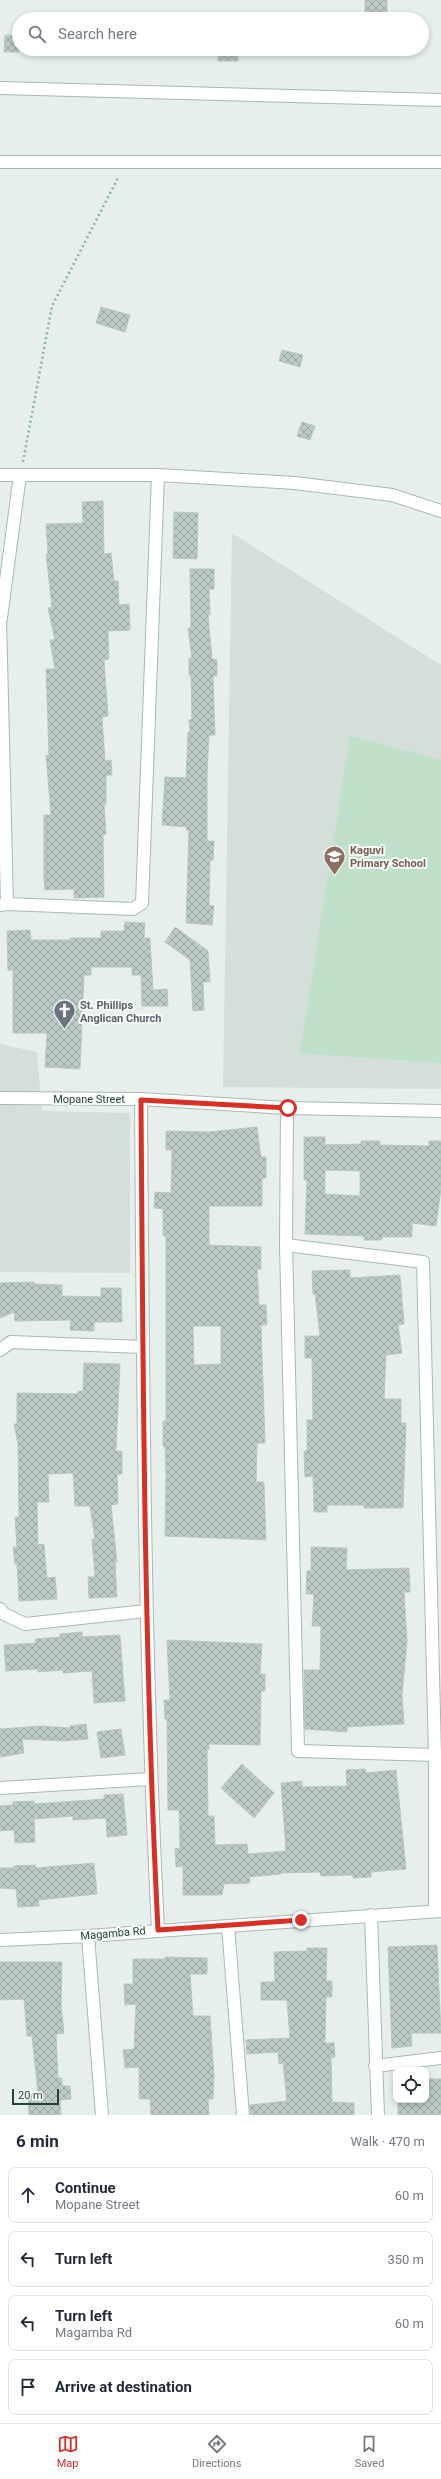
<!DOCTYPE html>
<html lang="en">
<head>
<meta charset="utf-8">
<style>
  body { margin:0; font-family:Roboto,sans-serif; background:#f6f6f7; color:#1f2937 }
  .controls { position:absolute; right:12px; bottom:12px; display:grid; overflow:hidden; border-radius:8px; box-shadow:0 2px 6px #0003 }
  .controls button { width:36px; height:36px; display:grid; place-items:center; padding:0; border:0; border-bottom:1px solid #e0e1e3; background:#fff; color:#1f2937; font:20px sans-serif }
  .scale { position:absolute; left:12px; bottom:10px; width:47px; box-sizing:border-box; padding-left:4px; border:2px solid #24423a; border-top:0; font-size:11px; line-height:14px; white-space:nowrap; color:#24423a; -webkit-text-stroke:3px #f7fbf9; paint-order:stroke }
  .stop { position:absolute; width:12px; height:12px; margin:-9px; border:3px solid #d93025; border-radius:50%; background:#fff }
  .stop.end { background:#d93025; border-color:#fff; box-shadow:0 1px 4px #0008 }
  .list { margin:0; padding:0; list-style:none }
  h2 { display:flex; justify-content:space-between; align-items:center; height:52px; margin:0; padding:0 16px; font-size:17px }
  h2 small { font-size:13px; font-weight:400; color:#747a83 }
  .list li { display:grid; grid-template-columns:26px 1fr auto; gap:12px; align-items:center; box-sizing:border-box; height:56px; margin:0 8px 8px; padding:0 8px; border:1px solid #e0e1e3; border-radius:8px }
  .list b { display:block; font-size:15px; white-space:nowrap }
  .list p { margin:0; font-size:13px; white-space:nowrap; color:#747a83 }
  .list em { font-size:13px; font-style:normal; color:#747a83 }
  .icon { flex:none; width:22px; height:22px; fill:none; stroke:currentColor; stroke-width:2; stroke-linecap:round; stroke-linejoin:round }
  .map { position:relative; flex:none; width:441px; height:2115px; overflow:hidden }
  .search { position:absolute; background:#fff; box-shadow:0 2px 6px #0003; left:12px; right:12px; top:12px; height:44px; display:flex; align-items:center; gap:10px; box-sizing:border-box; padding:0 14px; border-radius:22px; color:#747a83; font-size:15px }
  .sheet { height:308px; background:#fff }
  nav { display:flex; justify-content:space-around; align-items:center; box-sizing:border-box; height:56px; border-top:1px solid #e0e1e3; background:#fff; font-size:11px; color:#747a83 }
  nav a { display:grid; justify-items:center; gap:2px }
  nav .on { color:#d93025 }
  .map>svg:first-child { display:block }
  .built { fill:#d4dfda }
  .pitch { fill:#bfe0c8 }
  .building { fill:url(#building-cross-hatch); stroke:#b8c9c2; fill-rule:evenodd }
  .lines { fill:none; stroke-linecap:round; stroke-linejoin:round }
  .minor-casing { stroke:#a8b8b2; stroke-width:14 }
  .path { stroke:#86b3a5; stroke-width:2.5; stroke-dasharray:2 3; stroke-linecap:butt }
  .minor { stroke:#fff; stroke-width:12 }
  .route { stroke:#d93025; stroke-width:5 }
  .labels { text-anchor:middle; stroke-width:4; stroke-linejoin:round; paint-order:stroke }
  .education-label { font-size:11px; font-weight:bold; fill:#785e54; stroke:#f7fbf9; text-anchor:start }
  .worship-label { font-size:11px; font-weight:bold; fill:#5b616d; stroke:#f7fbf9; text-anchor:start }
  .street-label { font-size:11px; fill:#24423a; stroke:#f7fbf9 }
</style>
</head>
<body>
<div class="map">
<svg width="441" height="2115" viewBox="0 0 441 2115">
  <defs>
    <pattern id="building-cross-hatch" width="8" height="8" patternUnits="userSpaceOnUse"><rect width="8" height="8" fill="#bbcac4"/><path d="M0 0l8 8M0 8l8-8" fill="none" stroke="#98a6a0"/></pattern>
  </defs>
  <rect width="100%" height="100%" fill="#e6efeb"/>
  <!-- built -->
  <path class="built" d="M232 533 441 665V1089L223 1087Z
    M0 1044 37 1052 42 1111 130 1113V1273L0 1272Z"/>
  <!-- pitch -->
  <path class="pitch" d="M350 736 441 760V1063L300 1053Z"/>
  <!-- building -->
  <path class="building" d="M365 0H387V19H365Z
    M5 35 19 36V52H4Z
    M218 49H238V61H218Z
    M101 307 130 315 125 332 96 323Z
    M282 350 303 355 300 367 279 361Z
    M302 422 315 426 310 440 297 436Z
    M103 501 104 554 111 553 114 581H118L119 605 129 604 130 630 108 631 109 659 104 660 108 716 102 717 105 761 111 760 112 775H106V804H104L106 834 103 835 104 897 74 898V889L45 890 44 879V815H51L46 755H49L46 669H55L50 640H55L48 608 52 607 46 554H48L46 524 83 523 82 502Z
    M174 512 198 513 197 559 173 558Z
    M190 569H214V589H209L210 615H208L212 659 217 660V676H213L215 735H209L207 776V841H214L213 860H210L209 905 214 906 212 925 186 923 189 830H186L187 827 162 825 165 777 186 778 188 732H190L189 720 192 719 191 675H189V658L192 659 188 628H191Z
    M125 922 145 923 144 938H150L153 990 167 989 168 1006H142L141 975H132V967H91V975H84L80 1069 45 1067 47 1033H13V970H8L7 931 30 930 31 940H70V938H101V931H124Z
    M175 927 208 951 210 982H203L204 1010 193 1011 190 960 165 942Z
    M257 1127 261 1157H266V1178H262V1206H209V1245L261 1247V1269H257L259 1305H266L267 1325H261L265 1443H257L256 1482H264L266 1540 165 1536 166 1473 165 1446H163V1421H166V1236H163V1209L154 1208 155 1192 171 1193 172 1150H166V1131L209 1132ZM193 1326H221V1364L194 1365Z
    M304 1137H325V1145L361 1144V1141H380V1145L429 1146V1141H441V1189L436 1226 412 1223V1237H382V1240H364V1236L305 1234 307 1180H304ZM325 1170 360 1171V1196L325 1194Z
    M350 1270V1278L400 1275 404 1324 398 1325 402 1353 386 1355 384 1399H401V1423H406L403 1508H364V1505H327V1512H314L313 1476 305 1477 304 1451H307V1420H313L312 1358H305V1336H320L315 1294H313L312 1271Z
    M34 1282V1284L62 1285V1296L101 1297V1288H121L122 1322H94V1331L70 1330 71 1320 15 1321 14 1312 0 1318V1283Z
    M84 1363 120 1364 116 1451H122V1474H117L118 1504 111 1505 117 1562H115L117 1597 89 1598 88 1577H95L92 1539H95L90 1506H75L73 1473 48 1474 49 1502H37L38 1545 44 1544 47 1578 55 1577 57 1599 19 1601 17 1564H15L13 1547H17L15 1517H19L18 1444 14 1424H17V1393L78 1394V1391H83Z
    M311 1547 347 1548 346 1570 409 1568 410 1592H404L407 1641 402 1695 404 1724 347 1727V1732L305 1729 304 1670H320L321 1626H312L314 1594H306L307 1571H311Z
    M82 1632V1637L120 1635 125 1701 94 1703 92 1671 63 1673V1670L38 1672V1669L6 1671 4 1645 36 1643 35 1639 60 1637V1634Z
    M167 1640 262 1644 260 1674H265V1691H261L260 1745 209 1744V1749H207L208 1816H214L215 1845 247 1844 248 1854 286 1851 281 1783 302 1781V1787L347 1786 346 1770 365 1769 366 1773 396 1770 406 1869 371 1872V1877L353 1878V1875L321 1876 320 1872 280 1873 281 1874 249 1877 250 1883 224 1884 222 1895H183V1866L176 1867 175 1849 180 1848 179 1810H168L167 1719H165L164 1700H170Z
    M86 1724 88 1739 64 1741 22 1739 24 1753 0 1757V1729L42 1726 70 1728V1726Z
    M121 1729 125 1755 101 1758 97 1732Z
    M242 1764 274 1793 254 1818 221 1788Z
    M123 1794 127 1835 107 1837 106 1818 73 1820V1816L34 1819 35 1842 15 1843 14 1830 0 1831V1806L13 1805V1802L34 1801V1804L104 1799V1795Z
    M94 1863 97 1894 38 1900 39 1906 18 1907 16 1889 0 1888V1868H14V1866L35 1865 36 1868Z
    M437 1945 441 2033H411L412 2046 392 2048 388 1947Z
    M307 1948H327L326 1981H332V1997H326L325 2043H334L335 2057H331L332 2102 354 2103V2115H250V2105L287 2101 283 2063 279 2064 278 2052 247 2054 246 2040 290 2038 287 2000H261V1982H275L274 1952 307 1951Z
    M165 1957 207 1958V1974H190L193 2016H210L214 2076 213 2099H208L209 2115H151L150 2099H139V2067L125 2068 123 2050 134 2049 136 2004 125 2005 124 1984H133V1959H165Z
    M0 1962H62L61 2005 64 2033 56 2034 58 2078H62V2086H70L71 2099 60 2100 61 2115H29L28 2094H38L32 2036H27L24 1999 0 2000Z
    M426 2079H441V2115H398V2100H426Z"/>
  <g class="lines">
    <defs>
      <path id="minor" d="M0 88 441 100
        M0 162H441
        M0 475H158L142 903 133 909 7 904
        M158 475 295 483 392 495 441 511
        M0 618 7 904 0 905
        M1 618 20 475
        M0 1098 141 1099 287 1108 441 1111
        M141 1099C143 1376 144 1653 158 1930
        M287 1108 286 1245 298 1751 435 1755
        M286 1245 423 1262 435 1755V1911
        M0 1350 11 1342 143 1347
        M0 1609 4 1614 25 1624 146 1611
        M0 1788 150 1779
        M371 1915 378 2115
        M228 1926 243 2115
        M88 1936 102 2115
        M0 1940 88 1936 441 1911
        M375 2066 441 2058"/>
    </defs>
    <!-- minor casing -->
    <use href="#minor" class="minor-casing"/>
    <!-- path -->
    <path class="path" d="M23 462 52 306 119 176"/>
    <!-- minor -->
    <use href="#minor" class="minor"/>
  </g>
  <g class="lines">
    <!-- route -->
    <path class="route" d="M288 1108 141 1100C143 1376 144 1653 158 1930L301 1920"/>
  </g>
  <!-- icons -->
  <defs>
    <symbol id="school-pin" viewBox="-11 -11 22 30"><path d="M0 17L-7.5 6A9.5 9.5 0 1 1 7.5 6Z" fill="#8d6e63" stroke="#f7fbf9"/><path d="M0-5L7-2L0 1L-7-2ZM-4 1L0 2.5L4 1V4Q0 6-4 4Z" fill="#fff"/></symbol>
    <symbol id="church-pin" viewBox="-11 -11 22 30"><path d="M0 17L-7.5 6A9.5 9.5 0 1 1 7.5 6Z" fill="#6b7280" stroke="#f7fbf9"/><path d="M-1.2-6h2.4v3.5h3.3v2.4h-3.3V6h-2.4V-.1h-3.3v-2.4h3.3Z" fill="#fff"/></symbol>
  </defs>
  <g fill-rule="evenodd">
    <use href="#school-pin" x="322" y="844" width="25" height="34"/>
    <use href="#church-pin" x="52" y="998" width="25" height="34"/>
  </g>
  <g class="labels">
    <!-- education labels -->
    <g class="education-label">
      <text x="350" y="854">Kaguvi<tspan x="350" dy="13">Primary School</tspan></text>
    </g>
    <!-- worship labels -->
    <g class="worship-label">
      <text x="80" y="1009">St. Phillips<tspan x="80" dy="13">Anglican Church</tspan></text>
    </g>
    <!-- street labels -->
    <g class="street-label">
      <text x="89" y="1103">Mopane Street</text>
      <text transform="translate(113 1933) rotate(-5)" y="4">Magamba Rd</text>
    </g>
  </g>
</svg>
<div class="controls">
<button><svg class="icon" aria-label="locate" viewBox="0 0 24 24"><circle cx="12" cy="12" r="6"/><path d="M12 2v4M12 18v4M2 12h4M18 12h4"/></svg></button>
</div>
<div class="scale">20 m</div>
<div class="stop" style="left:288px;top:1108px"></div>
<div class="stop end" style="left:301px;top:1920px"></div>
<div class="search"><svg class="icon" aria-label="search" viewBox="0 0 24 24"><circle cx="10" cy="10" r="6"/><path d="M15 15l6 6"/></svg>Search here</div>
</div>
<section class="sheet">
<h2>6 min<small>Walk · 470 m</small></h2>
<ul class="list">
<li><svg class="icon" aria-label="ahead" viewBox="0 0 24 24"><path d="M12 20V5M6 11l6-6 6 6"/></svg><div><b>Continue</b><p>Mopane Street</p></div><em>60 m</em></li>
<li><svg class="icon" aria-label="left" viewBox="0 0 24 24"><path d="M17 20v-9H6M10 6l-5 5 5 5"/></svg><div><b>Turn left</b></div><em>350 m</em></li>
<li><svg class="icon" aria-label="left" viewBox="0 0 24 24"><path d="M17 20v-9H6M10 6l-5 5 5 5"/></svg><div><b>Turn left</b><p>Magamba Rd</p></div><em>60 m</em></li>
<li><svg class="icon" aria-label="arrive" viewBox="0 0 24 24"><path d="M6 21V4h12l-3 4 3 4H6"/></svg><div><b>Arrive at destination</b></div></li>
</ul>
</section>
<nav>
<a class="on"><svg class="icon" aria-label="map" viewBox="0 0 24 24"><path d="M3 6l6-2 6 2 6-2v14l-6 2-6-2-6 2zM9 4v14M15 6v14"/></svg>Map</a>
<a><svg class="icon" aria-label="directions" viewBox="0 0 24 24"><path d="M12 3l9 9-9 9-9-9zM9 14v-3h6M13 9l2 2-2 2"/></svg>Directions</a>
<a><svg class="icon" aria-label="saved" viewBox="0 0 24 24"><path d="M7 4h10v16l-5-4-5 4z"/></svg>Saved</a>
</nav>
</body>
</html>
